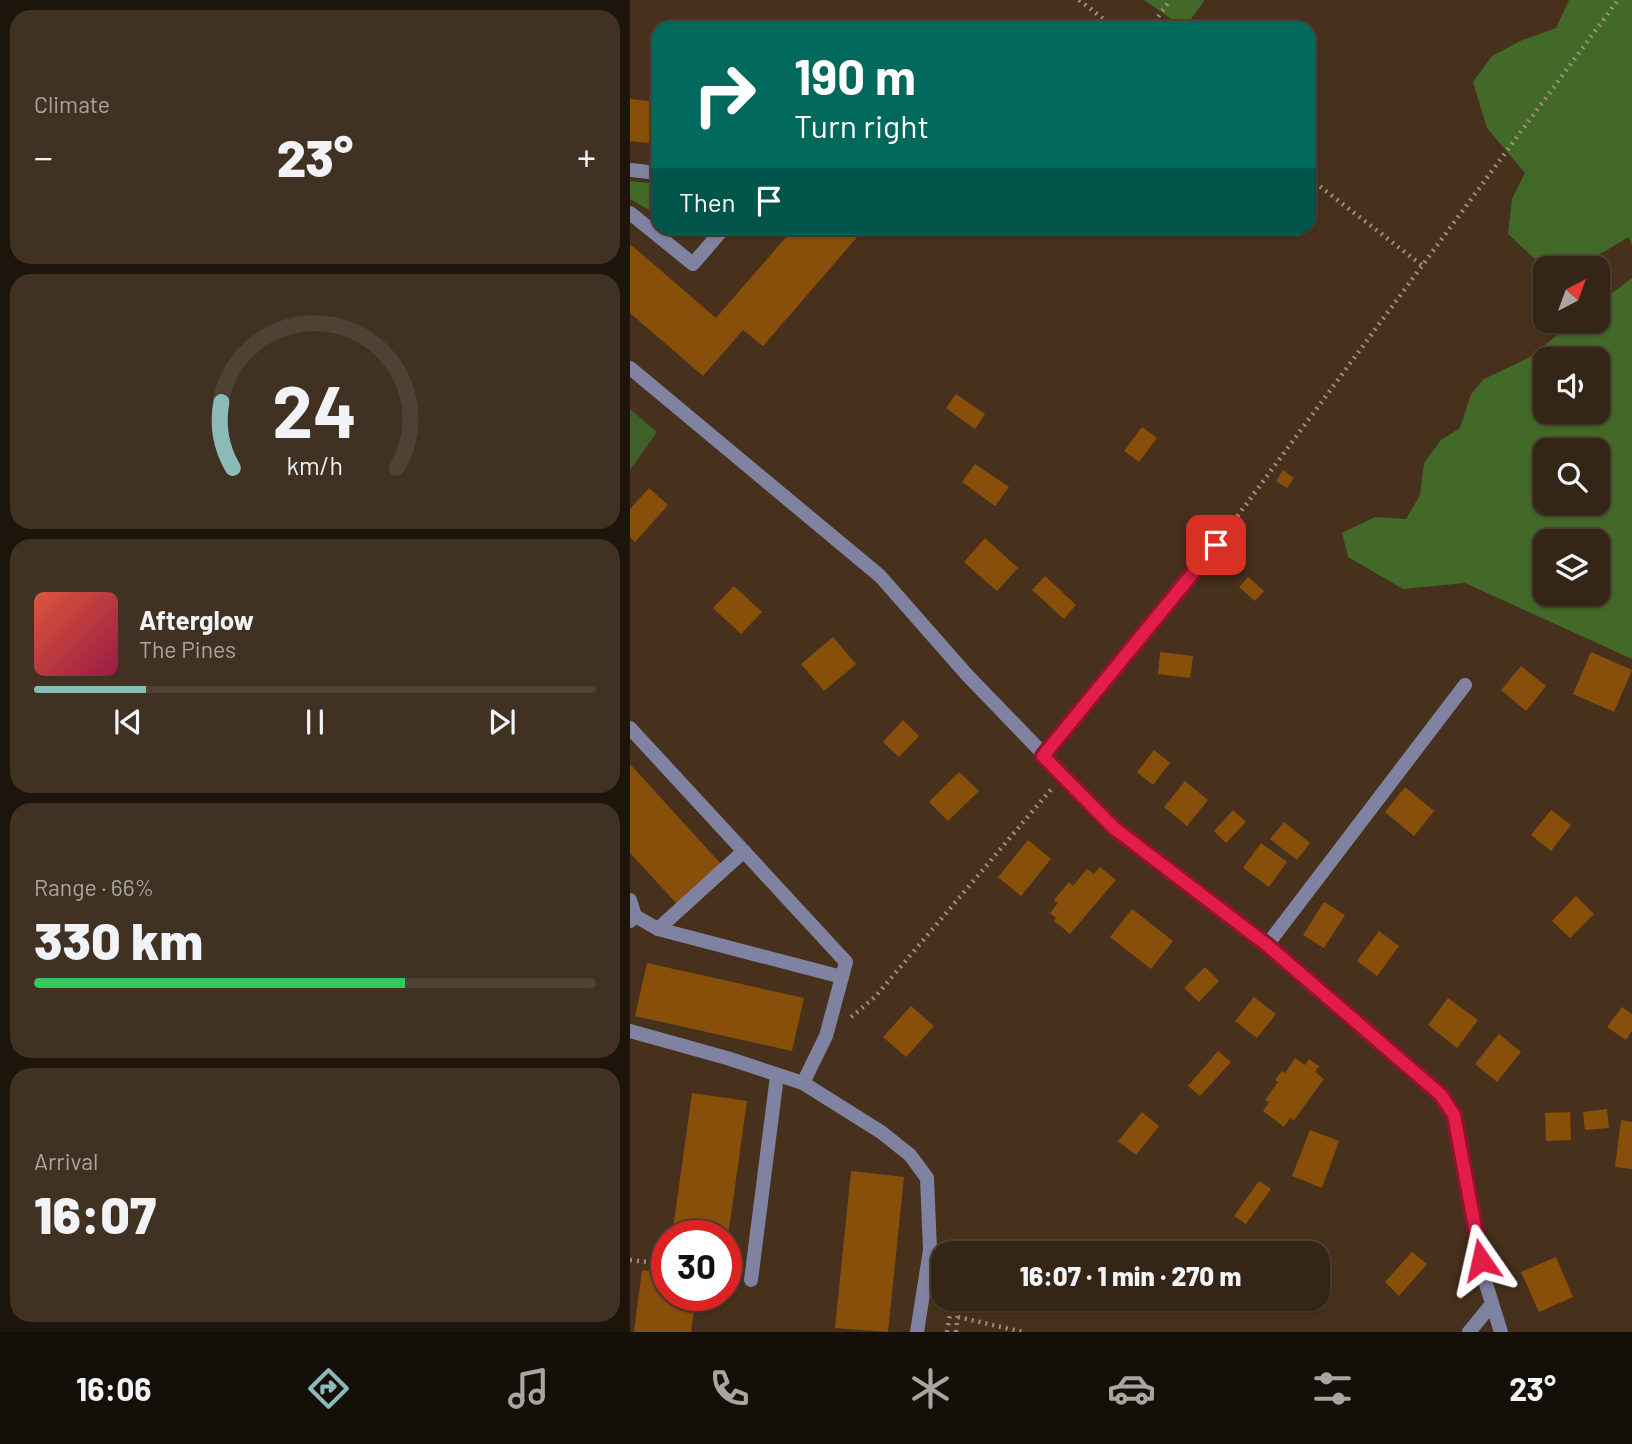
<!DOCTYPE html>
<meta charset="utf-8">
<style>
body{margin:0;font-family:Barlow,sans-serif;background:#403123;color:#f1f3f6;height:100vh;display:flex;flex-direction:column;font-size:26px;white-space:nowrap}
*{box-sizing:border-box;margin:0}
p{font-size:23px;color:#aaa5a1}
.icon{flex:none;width:38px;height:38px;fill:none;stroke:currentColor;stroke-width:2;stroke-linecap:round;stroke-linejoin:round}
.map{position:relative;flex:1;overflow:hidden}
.panel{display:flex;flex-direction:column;gap:10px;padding:10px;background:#1d140c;width:630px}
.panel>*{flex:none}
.banner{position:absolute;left:21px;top:21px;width:665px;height:214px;border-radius:21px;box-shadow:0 2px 5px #0004,0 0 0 2px #4f4235;background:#00695c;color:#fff;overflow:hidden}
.needle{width:46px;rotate:41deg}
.fabs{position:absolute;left:903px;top:256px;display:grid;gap:14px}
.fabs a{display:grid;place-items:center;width:77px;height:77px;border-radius:14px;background:#352516;box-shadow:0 2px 5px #0004,0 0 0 2px #4f4235;font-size:35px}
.speed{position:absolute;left:21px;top:1220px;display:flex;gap:14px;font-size:35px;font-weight:700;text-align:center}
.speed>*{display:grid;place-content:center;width:91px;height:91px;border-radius:50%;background:#352516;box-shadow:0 2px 5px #0004,0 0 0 2px #4f4235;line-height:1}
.speed .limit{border:10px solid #d22;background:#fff;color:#111}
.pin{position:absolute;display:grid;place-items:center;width:60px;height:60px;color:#fff;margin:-30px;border-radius:14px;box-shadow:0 4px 10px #0006}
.me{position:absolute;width:77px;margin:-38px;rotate:349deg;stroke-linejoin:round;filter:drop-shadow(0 0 5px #0008)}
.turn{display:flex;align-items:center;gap:24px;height:147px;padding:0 28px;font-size:32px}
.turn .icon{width:91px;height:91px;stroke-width:2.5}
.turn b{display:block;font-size:49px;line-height:60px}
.then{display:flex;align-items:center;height:66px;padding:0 28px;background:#0003;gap:14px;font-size:26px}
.big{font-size:52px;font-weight:800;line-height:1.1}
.panel .widget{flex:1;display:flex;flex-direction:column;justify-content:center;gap:10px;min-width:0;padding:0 24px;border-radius:21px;background:#403123}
.panel .dial{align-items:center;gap:0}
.dial svg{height:182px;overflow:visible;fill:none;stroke:#4f4235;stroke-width:7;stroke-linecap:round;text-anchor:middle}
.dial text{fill:#f1f3f6;stroke:none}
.song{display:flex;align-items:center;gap:21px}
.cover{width:84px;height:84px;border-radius:10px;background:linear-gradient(135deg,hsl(10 70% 55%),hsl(340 70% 35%))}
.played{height:7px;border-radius:4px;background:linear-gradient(90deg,#8bbbb9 20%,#4f4235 20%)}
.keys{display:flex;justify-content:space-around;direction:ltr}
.heat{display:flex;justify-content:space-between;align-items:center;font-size:38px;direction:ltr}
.charge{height:10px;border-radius:5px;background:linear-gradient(90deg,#34c759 66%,#4f4235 0)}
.trip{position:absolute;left:301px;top:1241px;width:399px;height:70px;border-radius:21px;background:#352516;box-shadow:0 2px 5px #0004,0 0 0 2px #4f4235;font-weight:800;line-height:70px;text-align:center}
.dock{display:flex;height:112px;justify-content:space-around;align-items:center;background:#150f09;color:#aaa5a1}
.dock .icon{width:49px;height:49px}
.dock .selected{color:#8bbbb9}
.dock b{font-size:32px;color:#f1f3f6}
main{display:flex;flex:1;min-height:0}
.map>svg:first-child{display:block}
.green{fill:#3f6029}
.forest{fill:#426927;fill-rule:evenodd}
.building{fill:#884f0b}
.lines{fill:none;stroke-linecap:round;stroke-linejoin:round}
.path{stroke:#9e8c7c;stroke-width:4.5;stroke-dasharray:2 5;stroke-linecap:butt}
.lane{stroke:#8082a1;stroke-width:14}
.street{stroke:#8082a1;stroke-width:14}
.route-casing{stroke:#92132f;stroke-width:18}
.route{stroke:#e11d48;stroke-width:12}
</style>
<main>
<section class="panel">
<div class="widget"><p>Climate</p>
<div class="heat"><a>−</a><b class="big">23°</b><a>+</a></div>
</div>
<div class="widget dial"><svg viewBox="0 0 100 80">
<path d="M14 69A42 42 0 1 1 86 69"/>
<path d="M14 69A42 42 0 0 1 9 40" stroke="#8bbbb9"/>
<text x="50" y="56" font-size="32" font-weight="700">24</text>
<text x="50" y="72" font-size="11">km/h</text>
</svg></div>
<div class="widget">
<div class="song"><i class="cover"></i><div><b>Afterglow</b><p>The Pines</p></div></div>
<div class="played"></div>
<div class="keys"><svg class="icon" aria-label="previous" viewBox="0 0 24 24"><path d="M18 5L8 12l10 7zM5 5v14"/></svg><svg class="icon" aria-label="pause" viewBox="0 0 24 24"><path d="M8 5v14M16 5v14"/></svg><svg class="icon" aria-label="next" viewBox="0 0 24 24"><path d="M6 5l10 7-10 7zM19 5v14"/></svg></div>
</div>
<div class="widget"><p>Range · 66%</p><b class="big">330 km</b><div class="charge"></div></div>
<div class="widget"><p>Arrival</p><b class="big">16:07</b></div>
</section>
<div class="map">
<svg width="1002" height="1332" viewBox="0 0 1002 1332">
<rect width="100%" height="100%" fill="#47311d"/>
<path class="green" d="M0,409l27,23 -27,38z"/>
<g class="forest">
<path d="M514,0h61l-21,28z"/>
<path d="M939,0h63v245l-3,-8c-18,10 -61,40 -82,30 -14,-7 -27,-23 -39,-33l4,-35 13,-26 -38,-45 -14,-46 19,-26 28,-15 36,-13z"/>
<path d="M0,181l28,3v31l-28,-16z"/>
<path d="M1002,278v381l-167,-76 -62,6 -55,-32 -6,-24 33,-16 31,2 14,-24 4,-32 17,-23 19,-12 11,-34 13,-15 44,-21 49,-38h21v-16zM915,359h53v52h-53zM915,450h53v52h-53zM915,541h53v52h-53z"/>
</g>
<g class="building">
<path d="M0,99l28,3v42l-28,-3z"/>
<path d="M164,228h71l-102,118 -20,-16 -40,46 -73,-63v-69l86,74z"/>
<path d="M326,394l29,20 -10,15 -29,-21z"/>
<path d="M512,427l15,11 -18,24 -15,-11z"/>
<path d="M345,464l34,23 -14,19 -33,-24z"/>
<path d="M653,470l11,8 -7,10 -11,-7z"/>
<path d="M19,488l19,17 -33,37 -5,-5v-28z"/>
<path d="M355,538l33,30 -21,23 -33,-29z"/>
<path d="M415,576l31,29 -12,14 -32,-29z"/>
<path d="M618,577l16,14 -9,10 -16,-14z"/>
<path d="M104,586l28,26 -21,22 -28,-26z"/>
<path d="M203,637l23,27 -32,27 -23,-27z"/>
<path d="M530,652l33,4 -3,22 -32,-4z"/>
<path d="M961,652l41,18 -18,42 -41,-18z"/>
<path d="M891,666l25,20 -20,25 -25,-21z"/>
<path d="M273,720l16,16 -20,21 -16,-15z"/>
<path d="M524,750l16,13 -17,22 -16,-13z"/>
<path d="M0,764l91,100 -44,40 -47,-51z"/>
<path d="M329,772l20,19 -31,30 -19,-19z"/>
<path d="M555,781l23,19 -21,26 -23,-19z"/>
<path d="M775,787l29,24 -20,25 -29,-24z"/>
<path d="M603,810l13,12 -20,21 -12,-12z"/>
<path d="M921,810l20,15 -20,26 -20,-16z"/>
<path d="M654,822l26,21 -13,17 -27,-21z"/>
<path d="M398,840l23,19 -30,37 -23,-19z"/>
<path d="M631,843l26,19 -18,25 -26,-19z"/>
<path d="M470,867l16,13 -46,54 -16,-13 2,-3 -6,-5 8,-10 -4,-3 15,-18 4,4 14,-17 7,5z"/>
<path d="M946,896l18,18 -24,24 -18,-17z"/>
<path d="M694,902l21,13 -21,33 -21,-13z"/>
<path d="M502,909l41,32 -22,28 -41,-32z"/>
<path d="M749,931l20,15 -22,30 -20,-15z"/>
<path d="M17,963l157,35 -12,53 -157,-35z"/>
<path d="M575,967l14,14 -20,21 -15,-14z"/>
<path d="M624,997l22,17 -19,24 -22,-17z"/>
<path d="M818,998l30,22 -21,28 -29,-23z"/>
<path d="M281,1006l23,20 -28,31 -23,-20z"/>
<path d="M992,1007l10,7v17l-6,9 -19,-13z"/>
<path d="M869,1034l22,18 -24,30 -22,-18z"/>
<path d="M588,1051l13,11 -31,34 -12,-10z"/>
<path d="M665,1058l10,7 4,-6 10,7 -4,6 9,7 -30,41 -4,-2 -6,9 -21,-16 6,-9 -4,-2 13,-18 -3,-2 7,-9 3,2z"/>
<path d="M62,1093l55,8 -19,135h-56z"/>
<path d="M977,1109l2,19 -24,2 -2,-18z"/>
<path d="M512,1112l17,14 -23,29 -18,-14z"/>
<path d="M940,1112l1,28 -25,1 -1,-28z"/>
<path d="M991,1120l11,2v47l-17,-2z"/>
<path d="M680,1130l29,11 -17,47 -30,-12z"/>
<path d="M221,1171l53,6 -16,155 -53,-4z"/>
<path d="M629,1181l12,8 -25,35 -12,-8z"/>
<path d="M782,1252l15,12 -28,32 -14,-14z"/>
<path d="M926,1257l17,40 -34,15 -18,-40z"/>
<path d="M12,1270l25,4v21h29l-5,37h-57z"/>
</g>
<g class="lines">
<g class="path">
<path d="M449,0l36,28"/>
<path d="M520,28l20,-28"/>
<path d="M679,178l114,88"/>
<path d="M595,533l393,-533"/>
<path d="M221,1017l24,-20 178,-210"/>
<path d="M0,1260l37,4"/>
<path d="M328,1317l65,15"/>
<path d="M317,1332l6,-34"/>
<path d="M326,1332l4,-34"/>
</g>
<g class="lane">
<path d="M0,170l28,3"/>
<path d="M0,213l63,51 31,-36"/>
<path d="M0,728l216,234 -20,74 -23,47"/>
<path d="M413,756l173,-211"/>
<path d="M0,900l5,16 -5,5"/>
<path d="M5,916l23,13 184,48"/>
<path d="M28,929l86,-78"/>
<path d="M637,945l198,-260"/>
<path d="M121,1280l26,-204"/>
</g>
<g class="street">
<path d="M0,368l250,208 88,100 146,151 153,118 174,150 13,20 32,169 15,48"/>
<path d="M0,1031l97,27 76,25 78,49 29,23 17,23 3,72 -13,82"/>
<path d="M839,1332l23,-28"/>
</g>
</g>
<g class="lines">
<defs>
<path id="route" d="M586,545l-173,211 71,72 153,117 174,150 13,20 27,145"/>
</defs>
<use href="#route" class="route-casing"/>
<use href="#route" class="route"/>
</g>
</svg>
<div class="fabs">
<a><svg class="needle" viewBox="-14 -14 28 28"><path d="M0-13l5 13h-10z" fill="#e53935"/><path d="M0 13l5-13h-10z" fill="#aaa5a1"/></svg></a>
<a><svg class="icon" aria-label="sound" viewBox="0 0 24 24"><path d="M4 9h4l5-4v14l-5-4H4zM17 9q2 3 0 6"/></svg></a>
<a><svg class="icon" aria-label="search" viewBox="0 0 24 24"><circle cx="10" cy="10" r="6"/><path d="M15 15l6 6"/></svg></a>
<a><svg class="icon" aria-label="layers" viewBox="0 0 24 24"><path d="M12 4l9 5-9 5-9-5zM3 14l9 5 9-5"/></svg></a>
</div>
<div class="speed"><div class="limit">30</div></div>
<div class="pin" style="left:586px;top:545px;background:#d93025"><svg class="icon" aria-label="arrive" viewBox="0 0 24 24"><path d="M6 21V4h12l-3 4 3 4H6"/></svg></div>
<svg class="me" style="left:851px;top:1260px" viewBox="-20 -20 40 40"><path d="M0-17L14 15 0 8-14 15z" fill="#e11d48" stroke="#fff" stroke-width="4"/></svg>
<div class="trip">16:07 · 1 min · 270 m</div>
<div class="banner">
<div class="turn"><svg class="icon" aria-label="right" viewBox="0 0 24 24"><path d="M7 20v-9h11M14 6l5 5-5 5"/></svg><div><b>190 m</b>Turn right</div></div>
<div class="then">Then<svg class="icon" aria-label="arrive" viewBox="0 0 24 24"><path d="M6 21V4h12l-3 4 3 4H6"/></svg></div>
</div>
</div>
</main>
<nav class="dock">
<b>16:06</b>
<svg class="icon selected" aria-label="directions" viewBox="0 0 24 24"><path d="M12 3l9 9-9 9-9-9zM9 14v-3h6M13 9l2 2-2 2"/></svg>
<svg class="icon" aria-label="music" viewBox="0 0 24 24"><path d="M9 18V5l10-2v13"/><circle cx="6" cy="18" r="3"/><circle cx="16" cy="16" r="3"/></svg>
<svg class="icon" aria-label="phone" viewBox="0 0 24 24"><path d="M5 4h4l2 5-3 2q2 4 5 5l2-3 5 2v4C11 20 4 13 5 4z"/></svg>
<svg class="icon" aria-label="climate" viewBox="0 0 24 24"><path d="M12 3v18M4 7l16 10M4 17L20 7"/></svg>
<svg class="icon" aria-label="car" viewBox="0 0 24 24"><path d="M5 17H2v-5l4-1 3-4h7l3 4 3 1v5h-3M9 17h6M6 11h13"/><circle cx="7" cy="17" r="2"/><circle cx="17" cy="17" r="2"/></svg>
<svg class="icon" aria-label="filters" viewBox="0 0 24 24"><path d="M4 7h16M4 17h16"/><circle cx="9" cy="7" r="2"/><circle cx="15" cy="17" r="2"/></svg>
<b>23°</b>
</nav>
